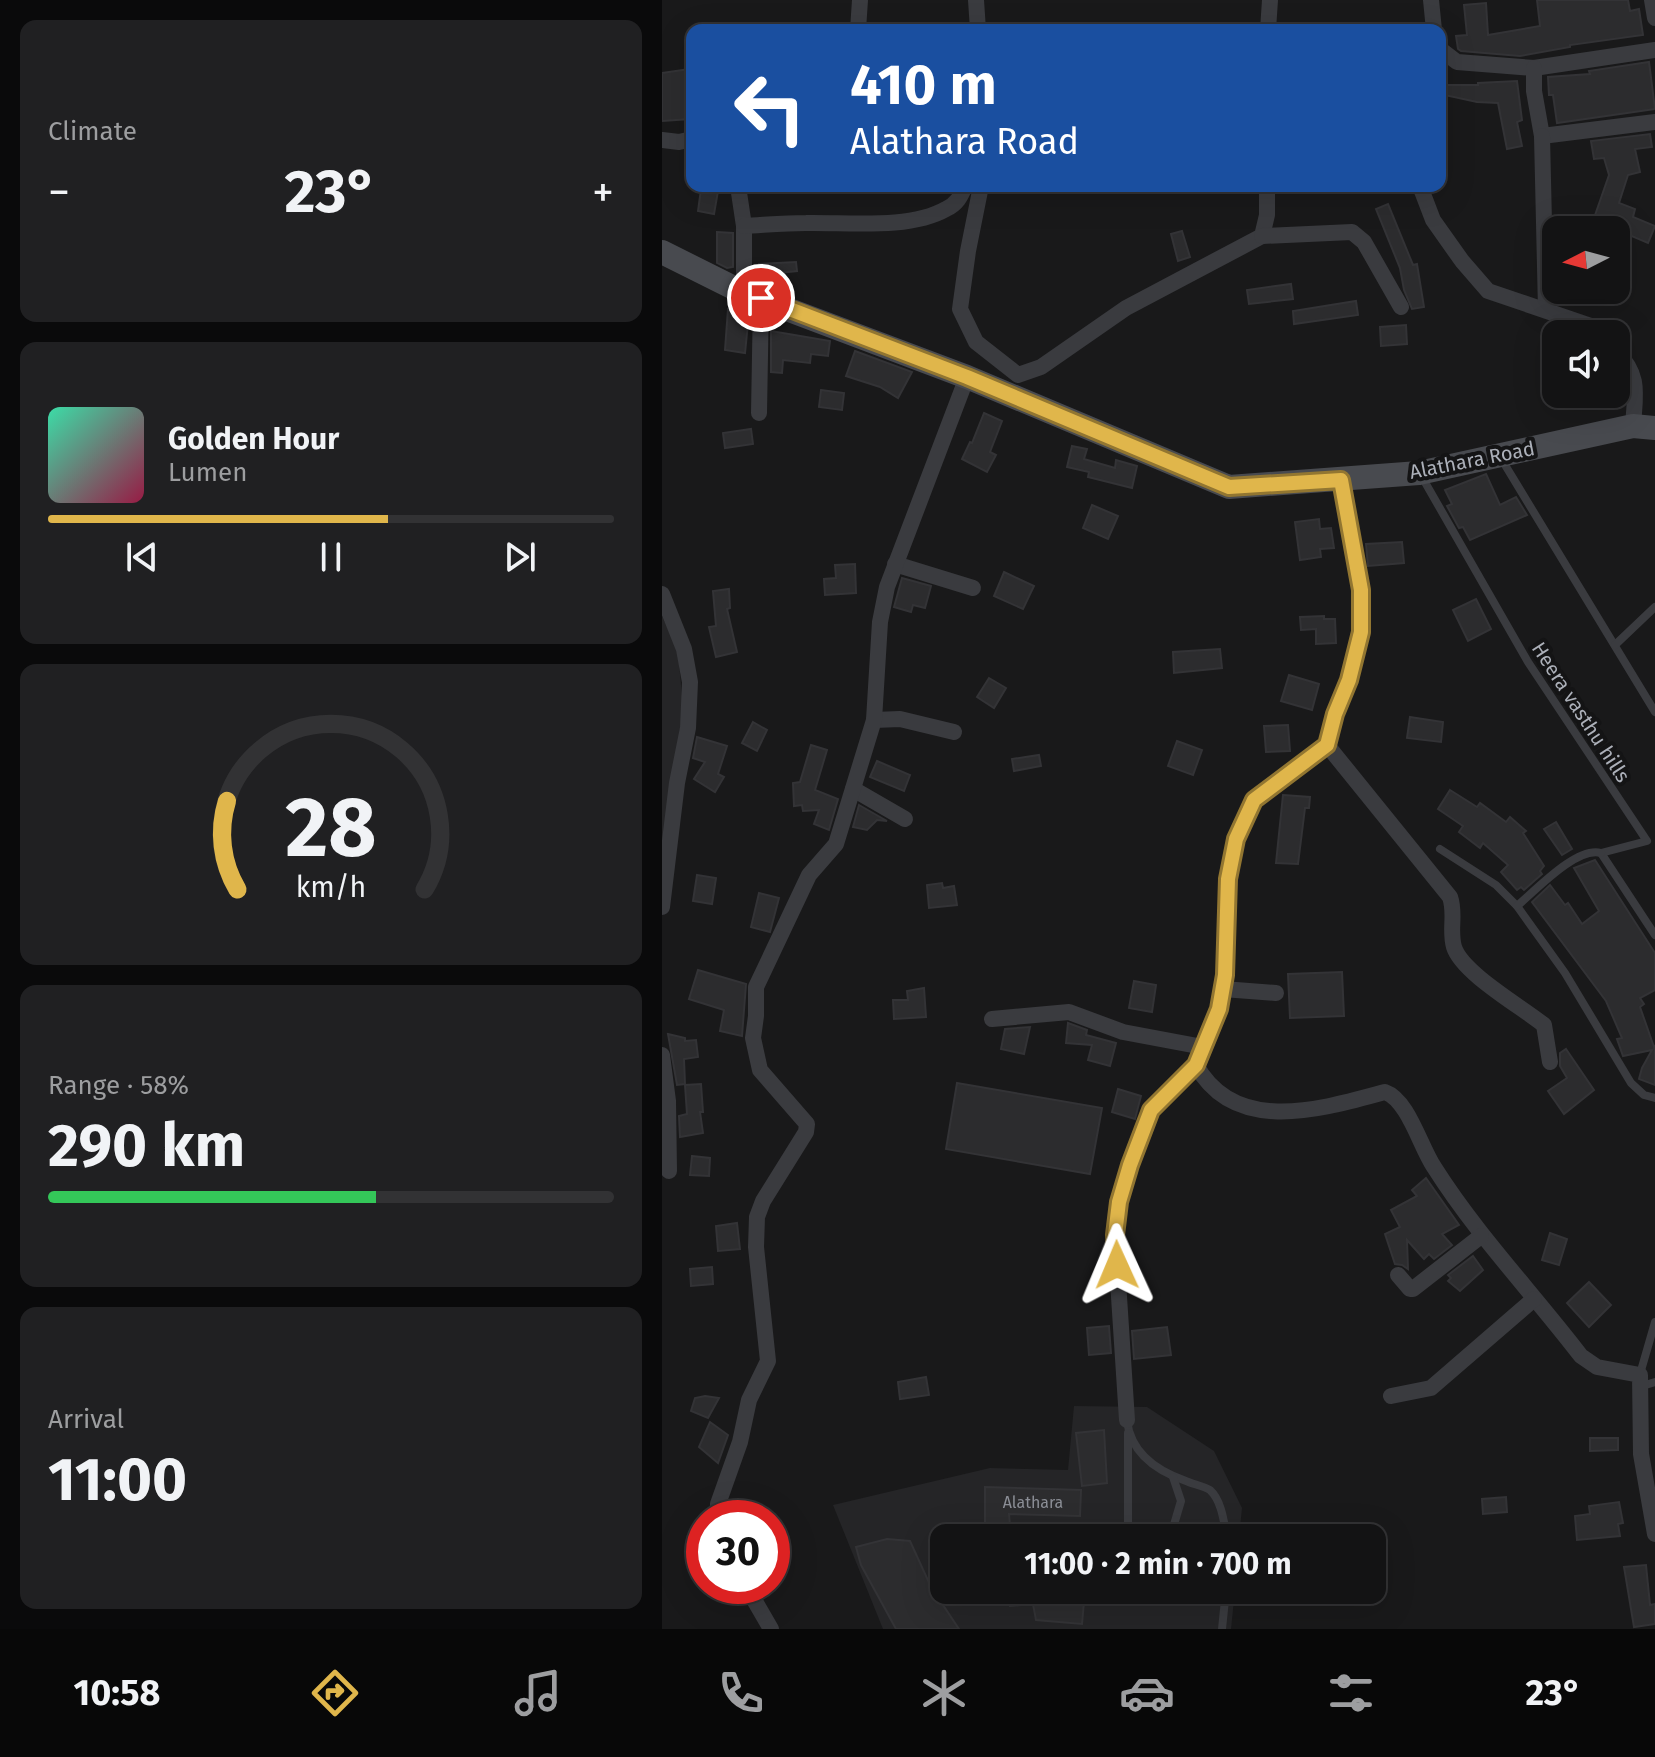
<!DOCTYPE html>
<meta charset="utf-8">
<style>
body{margin:0;font-family:"Fira Sans",sans-serif;background:#202022;color:#f1f3f6;height:100vh;display:flex;flex-direction:column;font-size:30px;white-space:nowrap}
*{box-sizing:border-box;margin:0}
p{font-size:26px;color:#9d9ea0}
.icon{flex:none;width:44px;height:44px;fill:none;stroke:currentColor;stroke-width:2;stroke-linecap:round;stroke-linejoin:round}
.map{position:relative;flex:1;overflow:hidden}
.sheet{display:flex;flex-direction:column;gap:20px;padding:20px;background:#0a0a0b;width:662px}
.sheet>*{flex:none}
.top-card{position:absolute;left:24px;top:24px;width:760px;height:168px;border-radius:16px;box-shadow:0 8px 32px #0002,0 0 0 2px #323234;background:#1a4fa0;color:#fff;overflow:hidden}
.needle{width:52px;rotate:264deg}
.controls{position:absolute;left:880px;top:216px;display:grid;gap:16px}
.controls a{display:grid;place-items:center;width:88px;height:88px;border-radius:16px;background:#131314;box-shadow:0 8px 32px #0002,0 0 0 2px #323234;font-size:40px}
.speed{position:absolute;left:24px;top:1500px;display:flex;gap:16px;font-size:40px;font-weight:700;text-align:center}
.speed>*{display:grid;place-content:center;width:104px;height:104px;border-radius:50%;background:#131314;box-shadow:0 8px 32px #0002,0 0 0 2px #323234;line-height:1}
.speed .limit{border:12px solid #d22;background:#fff;color:#111}
.pin{position:absolute;display:grid;place-items:center;width:68px;height:68px;color:#fff;margin:-34px;border:4px solid #fff;border-radius:50%;box-shadow:0 2px 8px #0007}
.me{position:absolute;width:88px;margin:-44px;rotate:359deg;stroke-linejoin:round;filter:drop-shadow(0 0 6px #0008)}
.turn{display:flex;align-items:center;gap:28px;height:168px;padding:0 32px;font-size:36px}
.turn .icon{width:104px;height:104px;stroke-width:2.5}
.turn b{display:block;font-size:56px;line-height:68px}
.big{font-size:60px;font-weight:700;line-height:1.1}
.sheet .widget{flex:1;display:flex;flex-direction:column;justify-content:center;gap:12px;min-width:0;padding:0 28px;border-radius:16px;background:#202022}
.sheet .dial{align-items:center;gap:0}
.dial svg{height:208px;overflow:visible;fill:none;stroke:#323234;stroke-width:7;stroke-linecap:round;text-anchor:middle}
.dial text{fill:#f1f3f6;stroke:none}
.song{display:flex;align-items:center;gap:24px}
.cover{width:96px;height:96px;border-radius:12px;background:linear-gradient(135deg,hsl(160 70% 55%),hsl(340 70% 35%))}
.played{height:8px;border-radius:4px;background:linear-gradient(90deg,#e0b64b 60%,#323234 60%)}
.keys{display:flex;justify-content:space-around;direction:ltr}
.heat{display:flex;justify-content:space-between;align-items:center;font-size:44px;direction:ltr}
.charge{height:12px;border-radius:6px;background:linear-gradient(90deg,#34c759 58%,#323234 0)}
.trip{position:absolute;left:268px;top:1524px;width:456px;height:80px;border-radius:16px;background:#131314;box-shadow:0 8px 32px #0002,0 0 0 2px #323234;font-weight:700;line-height:80px;text-align:center}
.tab-bar{display:flex;height:128px;justify-content:space-around;align-items:center;background:#080808;color:#9d9ea0}
.tab-bar .icon{width:56px;height:56px}
.tab-bar .on{color:#e0b64b}
.tab-bar b{font-size:36px;color:#f1f3f6}
main{display:flex;flex:1;min-height:0}
.map>svg:first-child{display:block}
.built{fill:#252527}
.building{fill:#2c2c2e;stroke:#333336;stroke-width:2}
.lines{fill:none;stroke-linecap:round;stroke-linejoin:round}
.lane{stroke:#3a3b3f;stroke-width:8}
.street{stroke:#3a3b3f;stroke-width:16}
.secondary{stroke:#484a4f;stroke-width:24}
.route-casing{stroke:#927631;stroke-width:20}
.route{stroke:#e0b64b;stroke-width:14}
.labels{text-anchor:middle;stroke-width:8;stroke-linejoin:round;paint-order:stroke}
.number-label{font-size:16px;fill:#8b8e96}
.street-label{font-size:20px;fill:#acb0b9;stroke:#141415}
</style>
<main>
<section class="sheet">
<div class="widget"><p>Climate</p>
<div class="heat"><a>−</a><b class="big">23°</b><a>+</a></div>
</div>
<div class="widget">
<div class="song"><i class="cover"></i><div><b>Golden Hour</b><p>Lumen</p></div></div>
<div class="played"></div>
<div class="keys"><svg class="icon" aria-label="previous" viewBox="0 0 24 24"><path d="M18 5L8 12l10 7zM5 5v14"/></svg><svg class="icon" aria-label="pause" viewBox="0 0 24 24"><path d="M8 5v14M16 5v14"/></svg><svg class="icon" aria-label="next" viewBox="0 0 24 24"><path d="M6 5l10 7-10 7zM19 5v14"/></svg></div>
</div>
<div class="widget dial"><svg viewBox="0 0 100 80">
<path d="M14 69A42 42 0 1 1 86 69"/>
<path d="M14 69A42 42 0 0 1 10 35" stroke="#e0b64b"/>
<text x="50" y="56" font-size="32" font-weight="700">28</text>
<text x="50" y="72" font-size="11">km/h</text>
</svg></div>
<div class="widget"><p>Range · 58%</p><b class="big">290 km</b><div class="charge"></div></div>
<div class="widget"><p>Arrival</p><b class="big">11:00</b></div>
</section>
<div class="map">
<svg width="993" height="1629" viewBox="0 0 993 1629">
<rect width="100%" height="100%" fill="#19191a"/>
<g class="built">
<path d="M0,616l16,35 5,57 -21,146z"/>
<path d="M412,1406l73,1 67,44 28,57 -3,30h-295v52h291l-4,39h-348l-50,-124 157,-37 78,2z"/>
</g>
<g class="building">
<path d="M875,0h91l2,11 9,-2 4,26 -73,10v2l-50,9 -59,-5 -3,-2 -2,-13 11,-1 -3,-30 22,-2 2,32 52,-9z"/>
<path d="M987,62l6,47 -98,14 -4,-28h-4l-1,-18 42,-3 -1,-3z"/>
<path d="M28,69v50l-28,2v-48z"/>
<path d="M855,81l5,39 -5,2 5,24 -15,3 -9,-46 -21,-1 -37,-8v-9h38v-2z"/>
<path d="M988,134l2,13 -17,2 5,23 -12,3 -9,28 16,6 -2,8 22,9 -7,17 -28,-12 -1,3 -3,-4h-9l2,-7 -15,-5 15,-43 -5,-17 -10,1 -3,-18z"/>
<path d="M39,189l17,2 -4,23 -16,-3z"/>
<path d="M726,204l25,61 4,-1 7,43 -12,2 -8,-19 -4,-22 -24,-59z"/>
<path d="M520,231l8,26 -12,4 -7,-27z"/>
<path d="M55,232l16,1v34l-6,1 -10,-5z"/>
<path d="M134,262l1,9 -37,4 -1,-11z"/>
<path d="M629,284l2,15 -44,5 -2,-14z"/>
<path d="M694,301l2,14 -64,9 -1,-13z"/>
<path d="M66,309l21,4 -4,40 -20,-3z"/>
<path d="M744,325l1,19 -26,2 -1,-19z"/>
<path d="M109,331l59,10 -2,15 -17,-2 -1,9 -27,-3 -1,13 -11,-1z"/>
<path d="M193,351l57,21 -14,26 -18,-11 -34,-11z"/>
<path d="M159,390l23,3 -2,17 -23,-3z"/>
<path d="M322,413l18,8 -12,31 6,3 -9,17 -25,-13 8,-17 2,1z"/>
<path d="M89,429l2,15 -28,4 -2,-15z"/>
<path d="M410,446l15,3 -3,10 31,9 1,-8 21,6 -5,22 -44,-11 1,-5 -22,-5z"/>
<path d="M824,474l14,31 16,-8 11,18 -57,25 -7,-13 -4,1 -12,-22 5,-2 -7,-14z"/>
<path d="M430,505l26,11 -10,23 -25,-11z"/>
<path d="M657,519l1,10 11,-1 3,20 -14,1 1,8 -21,3 -5,-38z"/>
<path d="M740,542l2,21 -36,3 -2,-22z"/>
<path d="M193,564l1,29 -31,2 -1,-16 12,-1 -1,-13z"/>
<path d="M342,572l30,14 -11,23 -29,-13z"/>
<path d="M240,578l29,8 -6,22 -12,-3 -2,7 -17,-5z"/>
<path d="M67,589l1,19 -3,1 10,43 -21,5 -7,-30 7,-1 -3,-35z"/>
<path d="M814,599l15,30 -23,12 -15,-31z"/>
<path d="M662,616v3h11l1,24 -20,1v-15l-15,1 -1,-13z"/>
<path d="M558,649l2,19 -48,5 -1,-21z"/>
<path d="M627,675l30,9 -7,26 -31,-9z"/>
<path d="M327,678l17,10 -12,20 -17,-11z"/>
<path d="M748,717l33,5 -2,20 -34,-4z"/>
<path d="M91,722l14,8 -10,21 -15,-8z"/>
<path d="M626,725l2,26 -24,1 -2,-26z"/>
<path d="M35,737l30,9 -9,28 6,3 -9,15 -21,-13 11,-17 -12,-4z"/>
<path d="M515,741l25,9 -9,25 -25,-9z"/>
<path d="M149,745l16,5 -12,40 23,9 -9,31 -15,-6 5,-14 -16,1 -1,-6 -8,1 -1,-23 7,-1z"/>
<path d="M377,755l2,11 -27,5 -2,-12z"/>
<path d="M215,761l33,14 -6,16 -34,-14z"/>
<path d="M788,790l27,17 3,-4 26,19 4,-5 16,14 -3,2 21,33 -4,5 2,3 -18,16 -3,-3 -4,3 -16,-18 7,-7 -25,-22 -3,5 -21,-16 4,-6 -25,-17z"/>
<path d="M621,795l27,2 -1,11h-4l-7,56 -22,-1z"/>
<path d="M197,805l28,16 -10,-1 -10,10 -14,-3z"/>
<path d="M894,822l16,27 -10,6 -18,-26z"/>
<path d="M933,860l60,93v37l-15,8 4,6 -4,3 14,40 1,-2v40l-16,-6 3,-11 10,-18 -29,6 -6,-17 5,-1 -16,-37 -74,-99 18,-17 15,20 3,-2 14,21 17,-13 -25,-43z"/>
<path d="M35,875l19,3 -4,26 -19,-3z"/>
<path d="M280,883l1,5 11,-2 3,19 -28,3 -2,-23z"/>
<path d="M97,893l20,5 -9,34 -19,-5z"/>
<path d="M36,970l48,14 -4,52 -22,-5 4,-21 -35,-11z"/>
<path d="M680,972l2,44 -54,2 -2,-44z"/>
<path d="M472,981l22,4 -4,27 -23,-4z"/>
<path d="M262,988l2,29 -32,2 -1,-19h15l-1,-9z"/>
<path d="M406,1023l19,7 -1,5 30,8 -6,23 -22,-6 4,-15 -26,-2z"/>
<path d="M368,1027l-6,27 -23,-5 4,-20z"/>
<path d="M6,1034l17,4v3l11,-1 2,17 -14,2 1,25 -8,1z"/>
<path d="M904,1049l28,41 -30,24 -16,-23 19,-13 -7,-12v-13z"/>
<path d="M295,1083l145,25 -12,66 -144,-25z"/>
<path d="M39,1084l2,28h-3l3,21 -23,4 -1,-21 8,-2 -2,-29z"/>
<path d="M456,1089l23,7 -6,23 -23,-7z"/>
<path d="M30,1156l18,2 -1,18 -19,-1z"/>
<path d="M764,1178l33,47 -17,9 10,11 -18,14 -5,-5 -5,5 -17,-19 1,29 -6,-4 -7,-1 -10,-30 15,-7 -9,-17 26,-14 -5,-6z"/>
<path d="M75,1223l3,26 -22,2 -2,-25z"/>
<path d="M888,1233l17,6 -8,26 -17,-5z"/>
<path d="M811,1256l10,14 -23,21 -12,-10 3,-3 -3,-3z"/>
<path d="M50,1267l1,17 -22,2 -1,-17z"/>
<path d="M927,1282l22,23 -22,22 -22,-24z"/>
<path d="M447,1326l2,27 -22,2 -2,-27z"/>
<path d="M505,1327l4,28 -37,4 -2,-28z"/>
<path d="M264,1377l3,18 -29,4 -2,-17z"/>
<path d="M43,1396l14,2 -11,20 -17,-7 4,-13z"/>
<path d="M48,1422l18,13 -10,28 -19,-16z"/>
<path d="M442,1430l3,53 -25,3 -6,-53z"/>
<path d="M928,1438h28v12l-28,1z"/>
<path d="M323,1487l96,3 -1,26 -71,-2 2,24h-26z"/>
<path d="M844,1497l1,15 -24,2 -1,-15z"/>
<path d="M957,1502l4,21 -5,1 2,12 -43,4 -2,-24 15,-2 -1,-8z"/>
<path d="M225,1539l23,2 21,46 28,42h-63l-35,-64 -5,-18z"/>
<path d="M984,1565l4,40 5,-1v20l-21,3 -10,-60z"/>
<path d="M347,1590h53l1,13 21,-1 -2,22 -46,-4 -3,-16 -23,2z"/>
</g>
<g class="lines">
<g class="lane">
<path d="M840,460l153,252"/>
<path d="M760,477l106,185 119,179 -46,12 54,82"/>
<path d="M953,645l40,-38"/>
<path d="M778,849l56,36 21,21 48,67 66,110 13,12 11,3"/>
<path d="M855,906c19,-16 60,-60 84,-53"/>
<path d="M978,1374l15,-52"/>
<path d="M980,1386l13,-4"/>
<path d="M465,1421c4,32 30,50 59,60 6,3 18,5 24,9 12,11 14,33 17,48"/>
<path d="M466,1538v-105"/>
<path d="M508,1538l11,-37 -8,-24"/>
<path d="M429,1598l45,-2 4,-6"/>
<path d="M560,1629l4,-39"/>
</g>
<g class="street">
<path d="M314,0l2,30"/>
<path d="M769,0l3,30"/>
<path d="M990,0l3,18"/>
<path d="M196,30l2,-30"/>
<path d="M606,30l2,-30"/>
<path d="M778,49l17,13 77,6 121,-18"/>
<path d="M872,68v23l8,45 113,-14"/>
<path d="M880,136l4,174"/>
<path d="M0,140l17,2 13,-3"/>
<path d="M76,186l6,40v67"/>
<path d="M319,186l-13,65 -8,58 16,33 42,33 23,-8 85,-59 136,-72 5,-21v-29"/>
<path d="M758,186l13,34 29,41 26,30 103,35 8,8"/>
<path d="M82,226c20,-1 41,-3 62,-3 41,-1 103,7 140,-14 11,-5 15,-13 19,-23"/>
<path d="M600,236l90,-4 12,10 37,65"/>
<path d="M954,351c25,25 19,43 17,75"/>
<path d="M97,413l2,-115"/>
<path d="M679,480l20,110v42l-12,48 -14,34 -8,31 -73,55c-25,44 -29,95 -29,145 -1,10 1,21 0,31 -3,32 -17,60 -29,89 39,71 126,44 189,27 23,8 35,54 49,75 43,68 98,125 147,189l16,11 43,8 1,79 14,80"/>
<path d="M233,564l78,24"/>
<path d="M0,594l22,55 6,33 -2,46 -11,55 -15,124"/>
<path d="M212,720l26,-1 54,13"/>
<path d="M665,745l123,152c6,17 -1,33 4,50 8,26 68,60 90,78l6,37"/>
<path d="M191,789l52,30"/>
<path d="M561,989l53,4"/>
<path d="M330,1019l77,-7 54,20 80,15"/>
<path d="M0,1055l6,46 1,70"/>
<path d="M736,1275l12,14h3l68,-53"/>
<path d="M729,1396l40,-8 103,-89"/>
<path d="M465,1420l-12,-185 4,-33 11,-37 21,-55 45,-45"/>
<path d="M55,1518l1,-14 22,-62 9,-42 19,-39 -12,-114 1,-30 6,-16 43,-69 1,-8 -47,-54 -7,-32 3,-22v-29l53,-112 27,-31 38,-124 6,-98 7,-35 80,-210"/>
<path d="M84,1586l25,43"/>
</g>
<path class="secondary" d="M0,252l82,41 223,84 262,110 190,-14 214,-47 22,2"/>
</g>
<g class="lines">
<defs>
<path id="route" d="M99,298l206,79 262,110 112,-7 20,110v42l-12,48 -14,34 -8,31 -73,55 -18,39 -8,40 -3,96 -6,34 -23,56 -45,45 -21,55 -11,37 -4,33 2,30"/>
</defs>
<use href="#route" class="route-casing"/>
<use href="#route" class="route"/>
</g>
<g class="labels">
<g class="number-label">
<text x="371" y="1508">Alathara</text>
</g>
<g class="street-label">
<text transform="translate(810 460) rotate(-11)" y="7">Alathara Road</text>
<text transform="translate(919 712) rotate(57)" y="7">Heera vasthu hills</text>
</g>
</g>
</svg>
<div class="controls">
<a><svg class="needle" viewBox="-14 -14 28 28"><path d="M0-13l5 13h-10z" fill="#e53935"/><path d="M0 13l5-13h-10z" fill="#9d9ea0"/></svg></a>
<a><svg class="icon" aria-label="sound" viewBox="0 0 24 24"><path d="M4 9h4l5-4v14l-5-4H4zM17 9q2 3 0 6"/></svg></a>
</div>
<div class="speed"><div class="limit">30</div></div>
<div class="pin" style="left:99px;top:298px;background:#d93025"><svg class="icon" aria-label="arrive" viewBox="0 0 24 24"><path d="M6 21V4h12l-3 4 3 4H6"/></svg></div>
<svg class="me" style="left:455px;top:1265px" viewBox="-20 -20 40 40"><path d="M0-17L14 15 0 8-14 15z" fill="#e0b64b" stroke="#fff" stroke-width="4"/></svg>
<div class="trip">11:00 · 2 min · 700 m</div>
<div class="top-card">
<div class="turn"><svg class="icon" aria-label="left" viewBox="0 0 24 24"><path d="M17 20v-9H6M10 6l-5 5 5 5"/></svg><div><b>410 m</b>Alathara Road</div></div>
</div>
</div>
</main>
<nav class="tab-bar">
<b>10:58</b>
<svg class="icon on" aria-label="directions" viewBox="0 0 24 24"><path d="M12 3l9 9-9 9-9-9zM9 14v-3h6M13 9l2 2-2 2"/></svg>
<svg class="icon" aria-label="music" viewBox="0 0 24 24"><path d="M9 18V5l10-2v13"/><circle cx="6" cy="18" r="3"/><circle cx="16" cy="16" r="3"/></svg>
<svg class="icon" aria-label="phone" viewBox="0 0 24 24"><path d="M5 4h4l2 5-3 2q2 4 5 5l2-3 5 2v4C11 20 4 13 5 4z"/></svg>
<svg class="icon" aria-label="climate" viewBox="0 0 24 24"><path d="M12 3v18M4 7l16 10M4 17L20 7"/></svg>
<svg class="icon" aria-label="car" viewBox="0 0 24 24"><path d="M5 17H2v-5l4-1 3-4h7l3 4 3 1v5h-3M9 17h6M6 11h13"/><circle cx="7" cy="17" r="2"/><circle cx="17" cy="17" r="2"/></svg>
<svg class="icon" aria-label="filters" viewBox="0 0 24 24"><path d="M4 7h16M4 17h16"/><circle cx="9" cy="7" r="2"/><circle cx="15" cy="17" r="2"/></svg>
<b>23°</b>
</nav>
